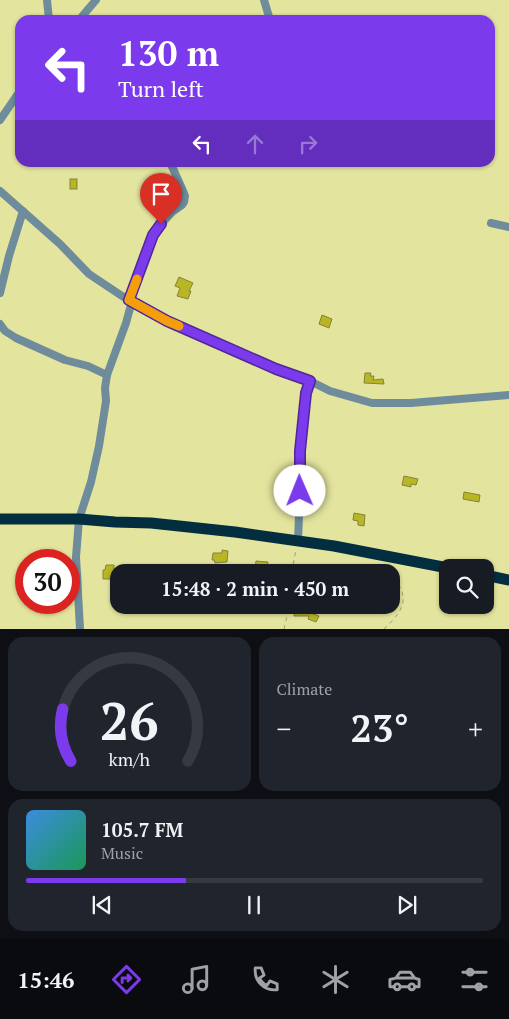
<!DOCTYPE html>
<meta charset="utf-8">
<style>
body{margin:0;font-family:"PT Serif",serif;background:#20242c;color:#f1f3f6;height:100vh;display:flex;flex-direction:column;font-size:19px;white-space:nowrap}
*{box-sizing:border-box;margin:0}
p{font-size:16px;color:#9ea1a6}
.icon{flex:none;width:28px;height:28px;fill:none;stroke:currentColor;stroke-width:2;stroke-linecap:round;stroke-linejoin:round}
.map{position:relative;height:629px;overflow:hidden}
.side{display:flex;flex-direction:column;gap:8px;padding:8px;background:#0d0f14;flex:1}
.side>*{flex:none}
.guide{position:absolute;left:15px;top:15px;width:480px;height:152px;border-radius:15px;box-shadow:0 1px 4px #0004;background:#7c3aed;color:#fff;overflow:hidden}
.tools{position:absolute;left:439px;top:559px;display:grid;gap:10px}
.tools a{display:grid;place-items:center;width:55px;height:55px;border-radius:10px;background:#171b24;box-shadow:0 1px 4px #0004;font-size:25px}
.speed{position:absolute;left:15px;top:549px;display:flex;gap:10px;font-size:25px;font-weight:700;text-align:center}
.speed>*{display:grid;place-content:center;width:65px;height:65px;border-radius:50%;background:#171b24;box-shadow:0 1px 4px #0004;line-height:1}
.speed .limit{border:8px solid #d22;background:#fff;color:#111}
.pin{position:absolute;display:grid;place-items:center;width:42px;height:42px;color:#fff;margin:-51px -21px;border-radius:50% 50% 50% 0;rotate:-45deg;box-shadow:0 0 5px #0007}
.pin .icon{rotate:45deg}
.me{position:absolute;width:55px;margin:-28px;rotate:359deg;stroke-linejoin:round;filter:drop-shadow(0 0 4px #0008)}
.turn{display:flex;align-items:center;gap:18px;height:105px;padding:0 20px;font-size:22px}
.turn .icon{width:65px;height:65px;stroke-width:2.5}
.turn b{display:block;font-size:35px;line-height:42px}
.lanes{display:flex;align-items:center;height:48px;padding:0 20px;background:#0003;justify-content:center;gap:25px;direction:ltr}
.lanes .off{opacity:.35}
.big{font-size:38px;font-weight:700;line-height:1.1}
.side .card{flex:1;display:flex;flex-direction:column;justify-content:center;gap:8px;min-width:0;padding:0 18px;border-radius:15px;background:#20242c}
.side .dial{align-items:center;gap:0}
.dial svg{height:130px;overflow:visible;fill:none;stroke:#363941;stroke-width:7;stroke-linecap:round;text-anchor:middle}
.dial text{fill:#f1f3f6;stroke:none}
.song{display:flex;align-items:center;gap:15px}
.cover{width:60px;height:60px;border-radius:8px;background:linear-gradient(135deg,hsl(210 70% 55%),hsl(150 70% 35%))}
.played{height:5px;border-radius:2px;background:linear-gradient(90deg,#7c3aed 35%,#363941 35%)}
.keys{display:flex;justify-content:space-around;direction:ltr}
.heat{display:flex;justify-content:space-between;align-items:center;font-size:28px;direction:ltr}
.side .tiles{flex:1;display:grid;gap:8px;grid-template-columns:1fr 1fr}
.card:last-child{grid-column:span 2}
.trip{position:absolute;left:110px;top:564px;width:290px;height:50px;border-radius:15px;background:#171b24;box-shadow:0 1px 4px #0004;font-weight:700;line-height:50px;text-align:center}
.tabs{display:flex;height:80px;justify-content:space-around;align-items:center;background:#090b0e;color:#9ea1a6}
.tabs .icon{width:35px;height:35px}
.tabs .current{color:#7c3aed}
.tabs b{font-size:22px;color:#f1f3f6}
.map>svg:first-child{display:block}
.building{fill:#b8b622;stroke:#848440}
.lines{fill:none;stroke-linecap:round;stroke-linejoin:round}
.path{stroke:#a0a16b;stroke-width:1;stroke-dasharray:4 4;stroke-linecap:butt}
.minor{stroke:#6e8c9b;stroke-width:8}
.highway{stroke:#022e3f;stroke-width:11}
.route-casing{stroke:#51269a;stroke-width:12}
.route{stroke:#7c3aed;stroke-width:9}
.slow{stroke:#f59e0b;stroke-width:9}
</style>
<div class="map">
<svg width="509" height="629" viewBox="0 0 509 629">
<rect width="100%" height="100%" fill="#e3e49d"/>
<g class="building">
<rect x="70" y="179" width="7" height="10"/>
<path d="M179,277l14,6 -4,8h2l-3,8 -11,-3 3,-8 -5,-2z"/>
<path d="M322,315l10,4 -3,9 -10,-4z"/>
<path d="M365,373h6l-1,3h4l-1,4 10,-1 1,5 -20,-1z"/>
<path d="M404,476l14,3 -2,6 -5,-1v3l-9,-2z"/>
<path d="M464,492l16,3 -1,7 -16,-3z"/>
<path d="M354,513l11,2 -1,11 -6,-1v-4l-5,-1z"/>
<path d="M222,550l6,1 -1,11 -12,1 -1,-3h-2l1,-7h9z"/>
<path d="M256,561l12,1 -1,10 -12,-2z"/>
<path d="M106,565h8v14h-11v-9h2z"/>
<path d="M296,605h5l3,2 -1,3 16,6 -3,6 -8,-3 1,-3h-15z"/>
</g>
<g class="lines">
<g class="path">
<path d="M292,572l4,-23"/>
<path d="M284,629l3,-13 1,-11"/>
<path d="M384,629c28,-26 22,-35 3,-63"/>
</g>
<g class="minor">
<path d="M47,0l2,20"/>
<path d="M264,0l6,20"/>
<path d="M79,20l17,-20"/>
<path d="M0,120l20,-29"/>
<path d="M0,191l60,53 29,30 33,22 45,25 109,48 34,12 20,10 42,12h39l98,-8"/>
<path d="M491,223l18,4"/>
<path d="M0,293l9,-37 14,-45"/>
<path d="M129,300l24,-65 8,-11 11,-12 10,-7 2,-3 1,-6 -2,-5 -13,-29"/>
<path d="M0,324l5,7 11,7 49,22 23,6 19,9"/>
<path d="M298,541l2,-50v-40l6,-58 4,-12"/>
<path d="M80,629l-4,-72 3,-38 12,-37 8,-36 7,-45 -1,-13 2,-13 19,-52 6,-22"/>
</g>
<g class="highway">
<path d="M0,519h79l36,3 36,1 84,9 99,14 114,22"/>
<path d="M485,575l24,5"/>
</g>
</g>
<g class="lines">
<defs>
<path id="route" d="M161,224l-8,11 -24,65 38,21 109,48 34,12 -4,12 -6,58v40"/>
</defs>
<use href="#route" class="route-casing"/>
<use href="#route" class="route"/>
<path class="slow" d="M137,279l-8,21 38,21 12,5"/>
</g>
</svg>
<div class="tools">
<a><svg class="icon" aria-label="search" viewBox="0 0 24 24"><circle cx="10" cy="10" r="6"/><path d="M15 15l6 6"/></svg></a>
</div>
<div class="speed"><div class="limit">30</div></div>
<div class="pin" style="left:161px;top:224px;background:#d93025"><svg class="icon" aria-label="arrive" viewBox="0 0 24 24"><path d="M6 21V4h12l-3 4 3 4H6"/></svg></div>
<svg class="me" style="left:300px;top:491px" viewBox="-20 -20 40 40"><circle r="19" fill="#fff"/><path d="M0-13L10 11 0 6-10 11z" fill="#7c3aed"/></svg>
<div class="trip">15:48 · 2 min · 450 m</div>
<div class="guide">
<div class="turn"><svg class="icon" aria-label="left" viewBox="0 0 24 24"><path d="M17 20v-9H6M10 6l-5 5 5 5"/></svg><div><b>130 m</b>Turn left</div></div>
<div class="lanes"><svg class="icon" aria-label="left" viewBox="0 0 24 24"><path d="M17 20v-9H6M10 6l-5 5 5 5"/></svg><svg class="icon off" aria-label="ahead" viewBox="0 0 24 24"><path d="M12 20V5M6 11l6-6 6 6"/></svg><svg class="icon off" aria-label="right" viewBox="0 0 24 24"><path d="M7 20v-9h11M14 6l5 5-5 5"/></svg></div>
</div>
</div>
<section class="side">
<div class="tiles">
<div class="card dial"><svg viewBox="0 0 100 80">
<path d="M14 69A42 42 0 1 1 86 69"/>
<path d="M14 69A42 42 0 0 1 9 37" stroke="#7c3aed"/>
<text x="50" y="56" font-size="32" font-weight="700">26</text>
<text x="50" y="72" font-size="11">km/h</text>
</svg></div>
<div class="card"><p>Climate</p>
<div class="heat"><a>−</a><b class="big">23°</b><a>+</a></div>
</div>
<div class="card">
<div class="song"><i class="cover"></i><div><b>105.7 FM</b><p>Music</p></div></div>
<div class="played"></div>
<div class="keys"><svg class="icon" aria-label="previous" viewBox="0 0 24 24"><path d="M18 5L8 12l10 7zM5 5v14"/></svg><svg class="icon" aria-label="pause" viewBox="0 0 24 24"><path d="M8 5v14M16 5v14"/></svg><svg class="icon" aria-label="next" viewBox="0 0 24 24"><path d="M6 5l10 7-10 7zM19 5v14"/></svg></div>
</div>
</div>
</section>
<nav class="tabs">
<b>15:46</b>
<svg class="icon current" aria-label="directions" viewBox="0 0 24 24"><path d="M12 3l9 9-9 9-9-9zM9 14v-3h6M13 9l2 2-2 2"/></svg>
<svg class="icon" aria-label="music" viewBox="0 0 24 24"><path d="M9 18V5l10-2v13"/><circle cx="6" cy="18" r="3"/><circle cx="16" cy="16" r="3"/></svg>
<svg class="icon" aria-label="phone" viewBox="0 0 24 24"><path d="M5 4h4l2 5-3 2q2 4 5 5l2-3 5 2v4C11 20 4 13 5 4z"/></svg>
<svg class="icon" aria-label="climate" viewBox="0 0 24 24"><path d="M12 3v18M4 7l16 10M4 17L20 7"/></svg>
<svg class="icon" aria-label="car" viewBox="0 0 24 24"><path d="M5 17H2v-5l4-1 3-4h7l3 4 3 1v5h-3M9 17h6M6 11h13"/><circle cx="7" cy="17" r="2"/><circle cx="17" cy="17" r="2"/></svg>
<svg class="icon" aria-label="filters" viewBox="0 0 24 24"><path d="M4 7h16M4 17h16"/><circle cx="9" cy="7" r="2"/><circle cx="15" cy="17" r="2"/></svg>
</nav>
